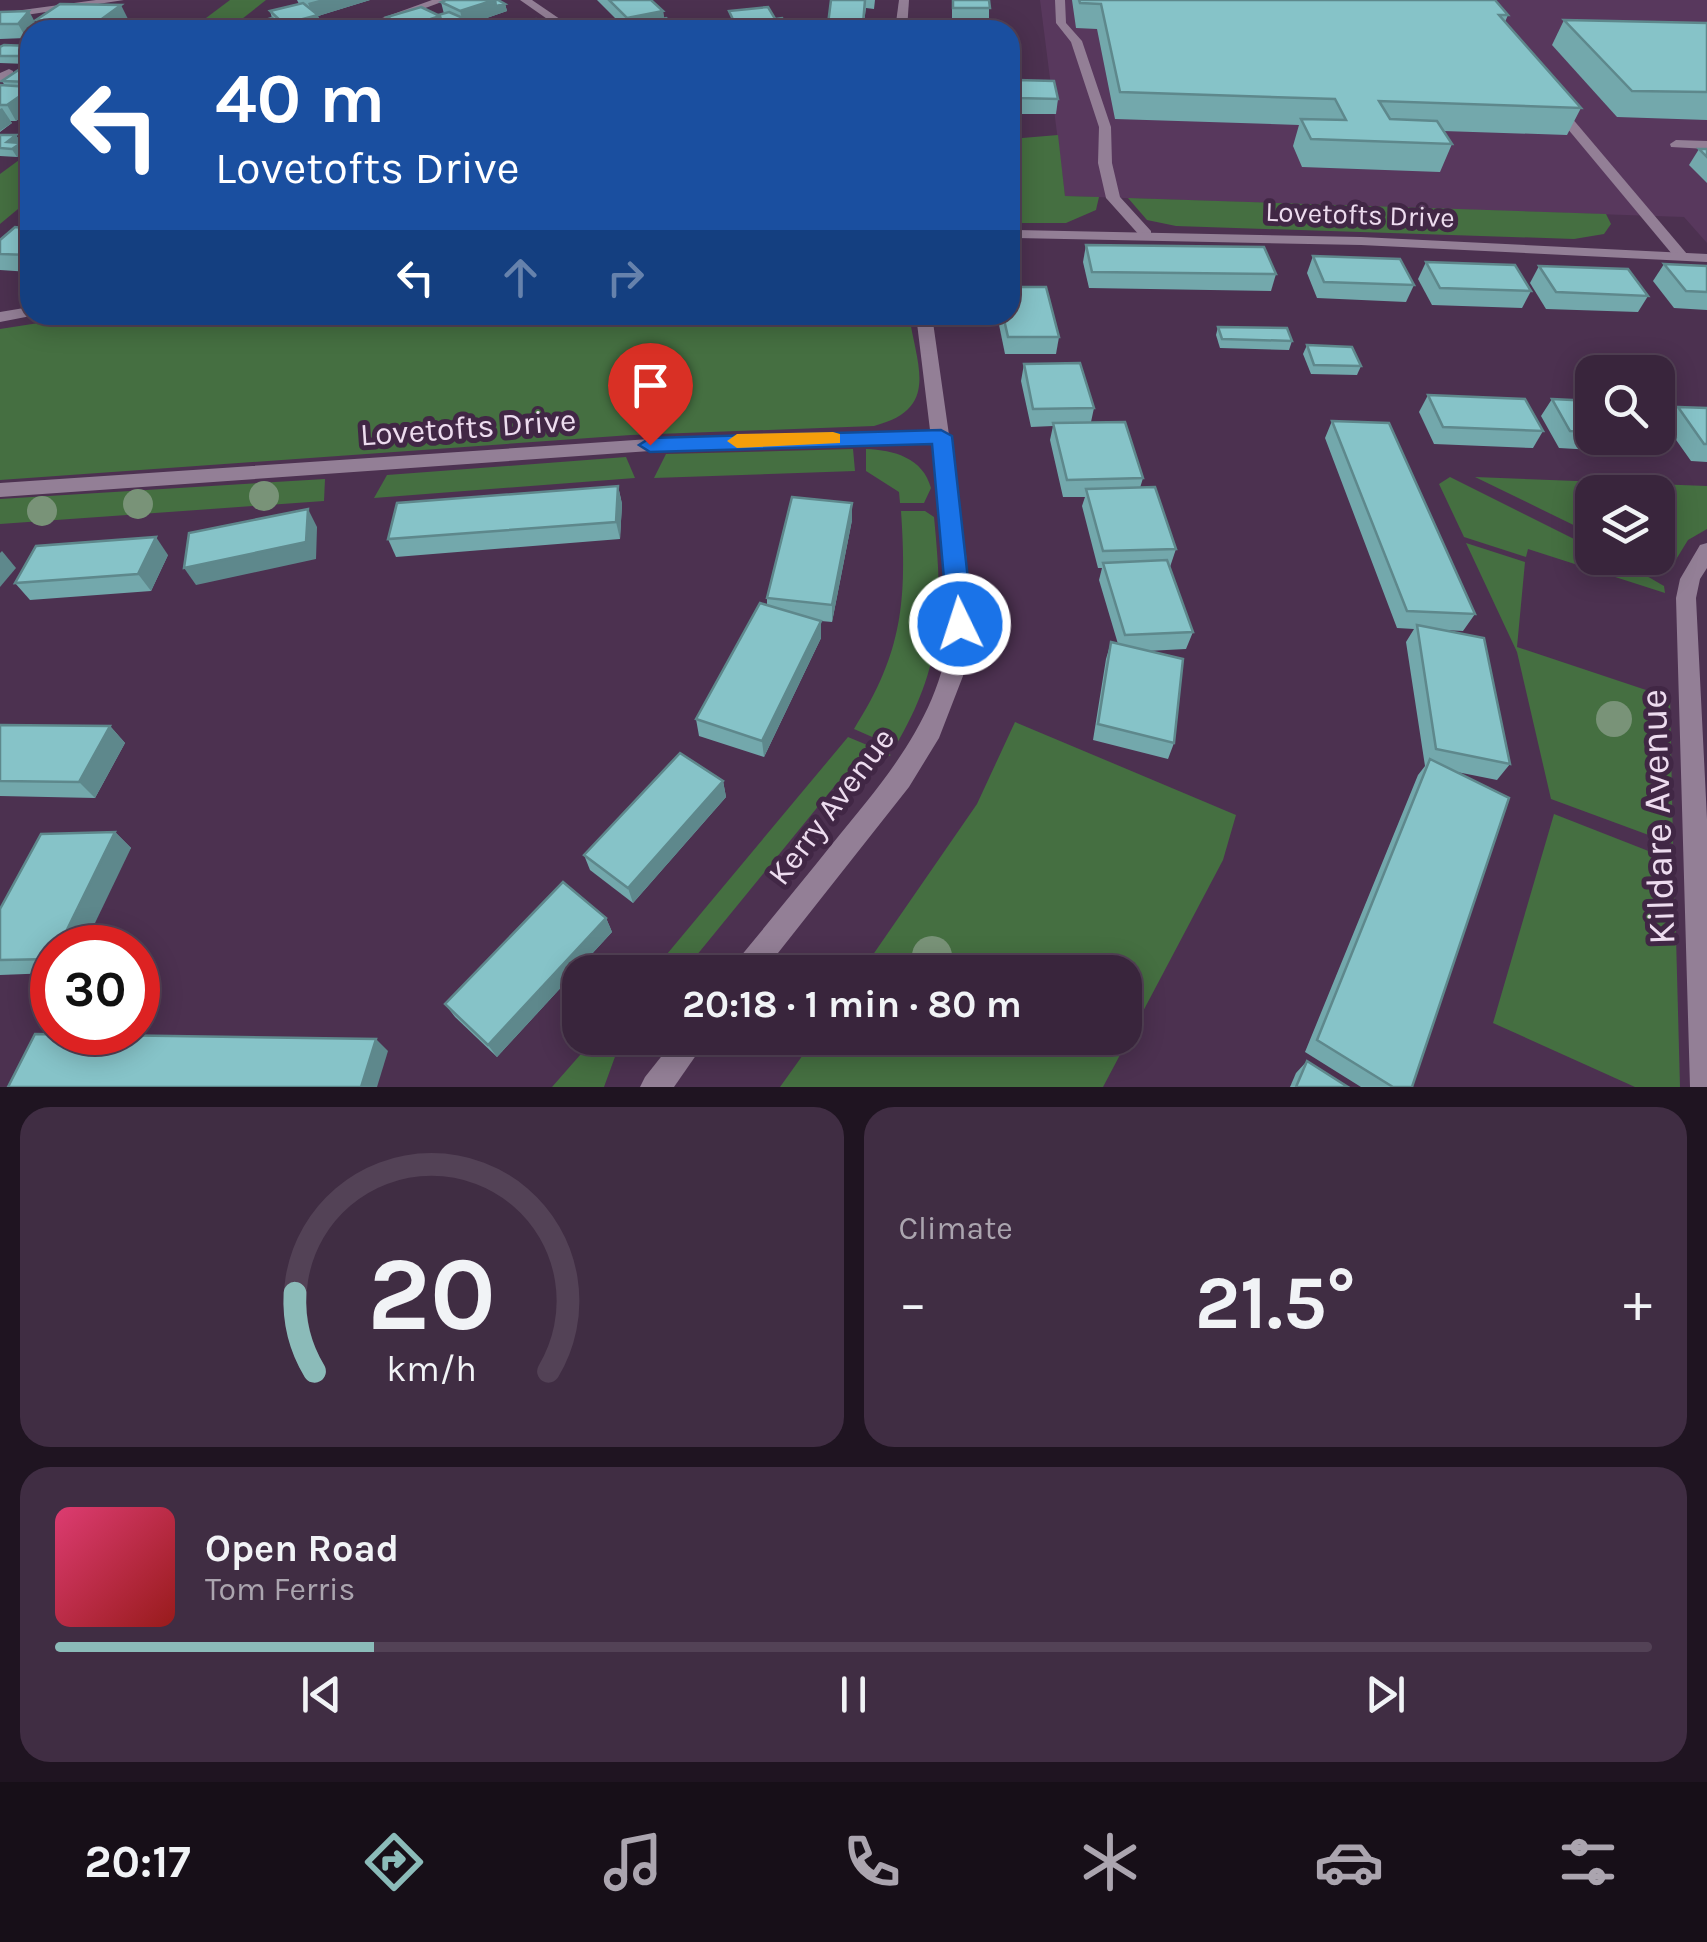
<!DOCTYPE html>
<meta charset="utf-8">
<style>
body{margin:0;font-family:Karla,sans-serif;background:#402d43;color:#f1f3f6;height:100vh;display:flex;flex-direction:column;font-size:38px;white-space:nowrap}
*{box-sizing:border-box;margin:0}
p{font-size:32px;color:#aba5af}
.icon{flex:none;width:55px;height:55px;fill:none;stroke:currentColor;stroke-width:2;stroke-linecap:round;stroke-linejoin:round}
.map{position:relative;height:1087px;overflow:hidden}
.details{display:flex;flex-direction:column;gap:20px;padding:20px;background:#1f1421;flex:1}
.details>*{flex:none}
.hud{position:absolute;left:20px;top:20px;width:1000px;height:305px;border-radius:30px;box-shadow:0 5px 25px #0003,0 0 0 2px #534256;background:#1a4fa0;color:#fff;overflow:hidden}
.controls{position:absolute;left:1575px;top:355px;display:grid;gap:20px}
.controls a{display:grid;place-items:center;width:100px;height:100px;border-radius:20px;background:#39253c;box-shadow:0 5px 25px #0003,0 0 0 2px #534256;font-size:50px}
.speed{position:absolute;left:30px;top:925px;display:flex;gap:20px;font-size:50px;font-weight:700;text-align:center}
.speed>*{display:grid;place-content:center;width:130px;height:130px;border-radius:50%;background:#39253c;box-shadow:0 5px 25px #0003,0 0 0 2px #534256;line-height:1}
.speed .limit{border:15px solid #d22;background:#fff;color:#111}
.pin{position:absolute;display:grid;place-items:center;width:85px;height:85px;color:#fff;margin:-102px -42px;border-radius:50% 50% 50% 0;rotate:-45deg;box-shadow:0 0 10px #0007}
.pin .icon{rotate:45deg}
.me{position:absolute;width:110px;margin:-55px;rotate:356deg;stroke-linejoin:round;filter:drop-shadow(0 0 8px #0008)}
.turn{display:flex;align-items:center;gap:35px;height:210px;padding:0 30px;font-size:45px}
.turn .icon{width:130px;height:130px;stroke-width:2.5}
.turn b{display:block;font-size:70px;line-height:85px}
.lanes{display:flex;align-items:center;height:95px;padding:0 30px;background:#0003;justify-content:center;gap:50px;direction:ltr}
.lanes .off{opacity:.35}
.big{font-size:75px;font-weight:700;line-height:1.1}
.details .widget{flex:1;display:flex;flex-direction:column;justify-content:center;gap:15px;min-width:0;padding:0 35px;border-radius:30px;background:#402d43}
.details .dial{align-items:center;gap:0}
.dial svg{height:260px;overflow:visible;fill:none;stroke:#534256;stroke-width:7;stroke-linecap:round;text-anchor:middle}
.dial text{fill:#f1f3f6;stroke:none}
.song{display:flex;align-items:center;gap:30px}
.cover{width:120px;height:120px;border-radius:15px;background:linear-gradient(135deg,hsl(340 70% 55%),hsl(0 70% 35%))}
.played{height:10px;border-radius:5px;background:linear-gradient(90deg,#8bbbb9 20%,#534256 20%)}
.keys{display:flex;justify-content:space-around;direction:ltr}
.heat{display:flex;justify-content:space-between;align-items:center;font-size:55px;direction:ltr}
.details .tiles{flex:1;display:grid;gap:20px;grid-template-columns:1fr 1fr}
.widget:last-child{grid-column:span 2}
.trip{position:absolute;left:562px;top:955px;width:580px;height:100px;border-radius:30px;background:#39253c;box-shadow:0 5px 25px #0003,0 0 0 2px #534256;font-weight:700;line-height:100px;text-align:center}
.tab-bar{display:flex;height:160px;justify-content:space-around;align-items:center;background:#170f18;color:#aba5af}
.tab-bar .icon{width:70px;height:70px}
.tab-bar .on{color:#8bbbb9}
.tab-bar b{font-size:45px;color:#f1f3f6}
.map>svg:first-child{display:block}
.built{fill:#58385d}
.green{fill:#456f41}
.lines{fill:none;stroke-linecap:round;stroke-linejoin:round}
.service{fill:#937f96;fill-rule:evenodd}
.minor{fill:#937f96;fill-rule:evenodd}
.tertiary{fill:#937f96;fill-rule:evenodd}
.tree{fill:#799378}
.wall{fill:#73a8ac}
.shaded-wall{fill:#5e888c}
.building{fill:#86c3c8;stroke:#5e888c;stroke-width:2.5}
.route{fill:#1a73e8;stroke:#114b97;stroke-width:2.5}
.slow{fill:#f59e0b}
.labels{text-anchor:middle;stroke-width:10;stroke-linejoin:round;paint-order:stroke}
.far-street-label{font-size:28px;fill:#eddcef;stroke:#412745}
.street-label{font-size:32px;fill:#eddcef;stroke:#412745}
.near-street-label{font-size:38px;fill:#eddcef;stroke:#412745}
</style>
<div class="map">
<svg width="1707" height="1087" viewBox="0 0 1707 1087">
<rect width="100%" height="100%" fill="#4c3150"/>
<path class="built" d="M1040,0h667v243l-23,-26 -619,-21z"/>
<g class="green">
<path d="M230,0h36l-38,30h-38z"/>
<path d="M1058,135l7,61 34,1 -3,13 -30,13h-56v-84z"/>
<path d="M30,152v47l-30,25v-50z"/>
<path d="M1128,198l478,16 5,10 -7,10 -30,5 -398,-13 -29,-6z"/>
<path d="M90,315h819c8,52 31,94 -35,111l-243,9 -631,45v-151z"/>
<path d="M853,449l2,22 -201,7 12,-24z"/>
<path d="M866,449c28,1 57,9 65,39l-7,15h-24l-1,-11 -33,-21z"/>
<path d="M626,457l9,21 -261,20 13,-23z"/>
<path d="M1450,477l142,71v10c28,0 49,15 72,28l1,7 -137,-44 -2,8 -62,-20 -25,-53z"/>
<path d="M1475,477l232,9v43l-19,11 -16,26 -32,-8h18v-66h-66v42z"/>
<path d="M325,479l-1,22 -324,23v-25z"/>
<path d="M901,511h24l9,6c9,92 10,147 -39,230l-41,-18c49,-77 53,-129 47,-218z"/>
<path d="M1466,543l59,19 -8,85 153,51 3,146 -122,-45 -34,-147z"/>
<path d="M1015,722l221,93 -13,45 -120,227h-323l35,-49h310v-66h-264l116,-168z"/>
<path d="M848,737l43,18 -53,27 -155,190h-31z"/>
<path d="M1554,814l120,47 6,226h-45l-142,-64z"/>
<path d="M595,1038h35l-14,16 -12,33h-52z"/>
</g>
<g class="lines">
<g class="service">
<path d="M1055,0h10l1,23 16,18 29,86 1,36 8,34 31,34v6h-10l-35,-39 -8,-35 1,-36 -28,-85 -15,-19z"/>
<path d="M9,69l4,2v4l-13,7v-9z"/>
<path d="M1552,104h8l127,150v6h-10l-125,-150z"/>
<path d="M1676,140l31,1v8l-36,-2 -1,-3z"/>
</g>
<g class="minor">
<path d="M96,0h28l-124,19v-6z"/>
<path d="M432,0h15l-81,30h-17z"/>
<path d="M520,0h12l44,30h-13z"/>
<path d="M899,0h10l-2,30h-12z"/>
<path d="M916,315h16l34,240 6,69 -9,52 -24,62 -30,49 -146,185h-31l4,-10c32,-39 65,-79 97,-119 53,-65 110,-129 117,-218 4,-55 -11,-127 -18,-183l-282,9 -650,46v-14l650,-44 280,-9z"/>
<path d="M1707,543v25l-7,11 -4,19 11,221v268h-17l-14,-489 4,-19 20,-34z"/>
<path d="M676,1038h32l-34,49h-34l5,-10z"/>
</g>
<g class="tertiary">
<path d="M1010,230l351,7 346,17v8l-346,-17 -351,-7z"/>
<path d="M30,307v8h6l-36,7v-10z"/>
</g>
</g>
<g class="tree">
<circle cx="264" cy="496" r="15"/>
<circle cx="138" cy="504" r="15"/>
<circle cx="42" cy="511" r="15"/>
<circle cx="1614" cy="719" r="18"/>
<circle cx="932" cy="956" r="20"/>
</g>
<g class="wall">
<path d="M297,0h73l-52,16 5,13 -56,1 -2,-2 -3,-7 10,-3 -2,-7 29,-7z"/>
<path d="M597,0h54l12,11 1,8 16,11h-53z"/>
<path d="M831,0h44l-1,9 -8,-1 -3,22h-35z"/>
<path d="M952,0h37v23l-37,-1z"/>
<path d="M1072,0h423l13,15 -3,7 76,86 -14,27 -124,-4 9,13 -12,28 -138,-5 -9,-21 6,-21 -184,-6 -18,-90 -21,-1z"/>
<path d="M441,2l64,2 2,7 -55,19h-62l-3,-13 51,-2 6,-1z"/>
<path d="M0,12l37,14 -7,4v4l-4,4 -26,1z"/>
<path d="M128,19l-14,11h-73l-5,-10z"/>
<path d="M1564,20l143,3v97l-90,-3 -65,-72z"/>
<path d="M30,46v65l-14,10h-6l2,2 -12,9v-47l5,1 -3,-5 25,-17 -27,-1v-16z"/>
<path d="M1017,80l41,19 -2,15h-38l-3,-19z"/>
<path d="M0,135h16l10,16 -9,6 -17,-1z"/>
<path d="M1699,149h8v34l-18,-18z"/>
<path d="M30,221v51l-30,-2v-30l23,-12z"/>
<path d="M1086,245l190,29 -5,17 -182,-3 -6,-26z"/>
<path d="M1313,256l101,29 -8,17 -89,-4 -10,-25z"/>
<path d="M1426,262l105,29 -9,17 -90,-3 -14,-26z"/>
<path d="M1664,264l43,2v44l-33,-2 -21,-27z"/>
<path d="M1539,266l109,30 -10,16 -92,-3 -16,-26z"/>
<path d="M997,315h13l49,22 -3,17h-51z"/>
<path d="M1218,327l74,14 -3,9 -69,-2 -4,-13z"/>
<path d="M1307,345l54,21 -4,9 -46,-1 -8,-20z"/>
<path d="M1024,364l70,44 -3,14 52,56 -3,10 36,61 -6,18 23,65 -7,17 -39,2 27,92 -6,16 -75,-19 13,-81 5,-17 7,2 -19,-64 3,-12h-4l-16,-62 3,-9h-22l-13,-57 3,-14 -22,1 -10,-46z"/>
<path d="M1428,395l115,36 -10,17 -99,-4 -15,-32z"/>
<path d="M1552,399l40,2v37h66v-28l8,13 12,-16 29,1v54l-16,-1 -17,-24 -12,17 -103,-6 -18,-32z"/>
<path d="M1332,421l143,193 -12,17 -19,-1 66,134 -13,16 -40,-8 -45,315h-51l-56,-35 113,-277 7,-9 -19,-124 8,-13 -17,-1 -72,-190z"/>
<path d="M618,486l4,18 -2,35 -224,18 -8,-18z"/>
<path d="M852,520l-20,102 -11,-1v17l-57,119 -65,-21 -3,-17 71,-114v-7z"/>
<path d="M168,555l-17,36 -121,9 -15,-17z"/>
<path d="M0,725l110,1 15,17 -30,55 -95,-2z"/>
<path d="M723,781l3,16 -93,106 -43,-33 -6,-15z"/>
<path d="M115,832l16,16 -79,100v25l-52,2v-66z"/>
<path d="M606,918l6,14 -115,125 -42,-40 -10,-13z"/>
<path d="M1307,1061l41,26h-58l6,-14z"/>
</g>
<g class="shaded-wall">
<path d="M319,0h51l-52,16 5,13 -36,1 -3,-6 29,-8 -5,-13z"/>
<path d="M494,0l11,4 2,7 -55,19h-6l-2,-6 18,-5 -2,-8z"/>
<path d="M121,5l7,14 -14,11h-10l-5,-9z"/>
<path d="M29,11l8,15 -4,4h-3v4l-4,4 -8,-14z"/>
<path d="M663,11l2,15h-35v4h-1l-2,-12z"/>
<path d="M440,16l4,14h-38v-3z"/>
<path d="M777,22l11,6v2h-51l-1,-4z"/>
<path d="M281,25l2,5h-12l-1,-2z"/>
<path d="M30,89v22l-14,10 -9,-16z"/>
<path d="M2,108l10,15 -12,8v-22z"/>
<path d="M16,135l10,16 -9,6 -10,-15z"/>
<path d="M618,486l4,18 -2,35 -4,-17z"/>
<path d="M852,503v17l-20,102v-17z"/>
<path d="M308,509l9,18 -1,32 -120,26 -12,-17z"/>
<path d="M156,537l12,18 -17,36 -13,-17z"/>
<path d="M2,551l14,17 -16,19v-34z"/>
<path d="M821,621v17l-57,119 -2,-16z"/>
<path d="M110,726l15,17 -30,55 -16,-16z"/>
<path d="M723,781l3,16 -93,106 -5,-15z"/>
<path d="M115,832l16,16 -48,100h-25z"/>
<path d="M606,918l6,14 -115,125 -9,-12z"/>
<path d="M376,1039l12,12 -11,36h-16z"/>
</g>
<g class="building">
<path d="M446,0h48l-34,11 -19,-9z"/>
<path d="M495,0h3l7,4 -9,2z"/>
<path d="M609,0h42l12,11 -36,7z"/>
<path d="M831,0h34l-2,24h-35z"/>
<path d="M953,0h36l1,8h-37z"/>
<path d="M1079,0h416l13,15h-9l82,93 -202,-7 11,18 47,2 15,23 -141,-5 -10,-20 45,1 -11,-21 -215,-7 -19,-88 -21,-1z"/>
<path d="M303,3l15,12 -34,9 -14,-13z"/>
<path d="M60,4l61,1 -22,16 -63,-1z"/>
<path d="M421,7l19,9 -34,11 -19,-10z"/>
<path d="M768,7l9,15 -41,4 -7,-15z"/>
<path d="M29,11l-11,13h-18v-12z"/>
<path d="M449,12l14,6 -19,6 -2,-1 -2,-7 -2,-1z"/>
<path d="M272,18l9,7 -11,3 -8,-7z"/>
<path d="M666,18l14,12h-46l-4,-4z"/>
<path d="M782,18l6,10 -11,1 -2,-10z"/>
<path d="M536,19l22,11h-58z"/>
<path d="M1564,20l143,3v69l-75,-1z"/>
<path d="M733,24l3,6h-23l-2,-4z"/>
<path d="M4,45l26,1v10h-30v-9z"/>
<path d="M29,63l1,19 -28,-1z"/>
<path d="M1017,80l37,1 4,18 -39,-1z"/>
<path d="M0,85l30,2v2l-23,16h-7z"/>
<path d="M0,135h16l-9,7 14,1 -9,6 -12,-1z"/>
<path d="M1699,149h8v8z"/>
<path d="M30,221v34l-30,-1v-14l15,-13 8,1z"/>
<path d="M1086,245l178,2 12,27 -184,-2z"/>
<path d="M1313,256l87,3 14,26 -90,-3z"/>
<path d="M1426,262l89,3 16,26 -91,-3z"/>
<path d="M1664,264l43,2v26l-21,-1z"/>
<path d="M1539,266l89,3 20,27 -92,-4z"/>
<path d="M1010,287h36l13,50h-51l-5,-22h7z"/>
<path d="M1218,327l69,1 5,13 -70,-2z"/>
<path d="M1307,345l45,2 9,19 -47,-1z"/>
<path d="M1080,363l14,45 -61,1 -9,-45z"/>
<path d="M1428,395l97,4 18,32 -100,-4z"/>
<path d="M1552,399l40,2v31l-22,-1z"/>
<path d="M1678,407l29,1v36h-3z"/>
<path d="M1658,410l17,26 -17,-1z"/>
<path d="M1332,421l57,2 86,191 -68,-3z"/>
<path d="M1125,422l18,56 -76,2 -14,-57z"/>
<path d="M618,486l-2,36 -228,17 9,-36z"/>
<path d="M1155,487l21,62 -73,2 -17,-62z"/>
<path d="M792,497l60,6 -20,102 -65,-7z"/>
<path d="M308,509l-2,33 -122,26 5,-35z"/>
<path d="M156,537l-18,37 -123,9 21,-37z"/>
<path d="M1167,560l26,72 -68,3 -22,-72z"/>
<path d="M760,603l61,18 -59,120 -66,-22z"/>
<path d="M1417,625l67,13 26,126 -74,-15z"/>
<path d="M1111,642l72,17 -9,84 -76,-19z"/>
<path d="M0,725l110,1 -31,56 -79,-1z"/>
<path d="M680,753l43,28 -95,107 -44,-33z"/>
<path d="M1430,759l79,39 -97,289h-19l-76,-47z"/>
<path d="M115,832l-57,116h-6v11l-52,1v-51l41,-75z"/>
<path d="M563,882l43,36 -118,127 -43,-41z"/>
<path d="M35,1034l341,5 -15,48h-353z"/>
<path d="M1307,1061l41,26h-52z"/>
</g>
<path class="route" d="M941,430l11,6 21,188 -13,9 -12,-9 -16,-180 -282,8 -11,-7 11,-7z"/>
<path class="slow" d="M833,432l7,2v9l-103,5 -10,-7 10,-7z"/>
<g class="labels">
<g class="far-street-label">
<text transform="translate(1360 214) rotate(2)" y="10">Lovetofts Drive</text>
</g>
<g class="street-label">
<text transform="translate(468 427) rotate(-4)" y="11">Lovetofts Drive</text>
<text transform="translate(831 806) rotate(-53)" y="11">Kerry Avenue</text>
</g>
<g class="near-street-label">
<text transform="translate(1657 817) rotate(-92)" y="13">Kildare Avenue</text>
</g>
</g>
</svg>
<div class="controls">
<a><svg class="icon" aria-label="search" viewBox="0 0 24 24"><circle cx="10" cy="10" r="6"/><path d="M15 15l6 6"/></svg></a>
<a><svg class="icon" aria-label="layers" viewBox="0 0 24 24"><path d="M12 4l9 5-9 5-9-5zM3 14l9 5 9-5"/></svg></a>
</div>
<div class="speed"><div class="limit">30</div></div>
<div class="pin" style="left:650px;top:445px;background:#d93025"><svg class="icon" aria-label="arrive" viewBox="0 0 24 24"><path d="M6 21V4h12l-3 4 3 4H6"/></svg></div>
<svg class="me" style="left:960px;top:624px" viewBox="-20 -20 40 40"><circle r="17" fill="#1a73e8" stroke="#fff" stroke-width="3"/><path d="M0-11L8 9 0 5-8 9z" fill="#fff"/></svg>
<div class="trip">20:18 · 1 min · 80 m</div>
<div class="hud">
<div class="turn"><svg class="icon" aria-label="left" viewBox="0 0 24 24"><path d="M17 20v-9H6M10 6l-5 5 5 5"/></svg><div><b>40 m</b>Lovetofts Drive</div></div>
<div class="lanes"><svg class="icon" aria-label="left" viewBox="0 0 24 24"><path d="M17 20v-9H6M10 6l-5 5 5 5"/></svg><svg class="icon off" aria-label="ahead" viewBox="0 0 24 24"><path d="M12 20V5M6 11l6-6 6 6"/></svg><svg class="icon off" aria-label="right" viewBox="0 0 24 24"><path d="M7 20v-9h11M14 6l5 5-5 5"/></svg></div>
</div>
</div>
<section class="details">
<div class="tiles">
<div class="widget dial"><svg viewBox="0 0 100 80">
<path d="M14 69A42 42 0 1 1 86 69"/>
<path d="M14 69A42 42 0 0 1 8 45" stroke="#8bbbb9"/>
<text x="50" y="56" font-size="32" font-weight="700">20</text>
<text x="50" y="72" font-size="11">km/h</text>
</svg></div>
<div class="widget"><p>Climate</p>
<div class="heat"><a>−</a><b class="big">21.5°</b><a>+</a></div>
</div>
<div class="widget">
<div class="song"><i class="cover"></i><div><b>Open Road</b><p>Tom Ferris</p></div></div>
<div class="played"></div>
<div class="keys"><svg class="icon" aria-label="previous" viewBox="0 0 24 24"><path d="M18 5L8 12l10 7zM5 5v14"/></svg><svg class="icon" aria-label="pause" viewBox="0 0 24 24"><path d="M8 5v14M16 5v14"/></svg><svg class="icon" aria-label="next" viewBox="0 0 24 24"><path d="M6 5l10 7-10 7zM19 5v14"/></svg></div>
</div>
</div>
</section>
<nav class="tab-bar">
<b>20:17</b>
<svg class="icon on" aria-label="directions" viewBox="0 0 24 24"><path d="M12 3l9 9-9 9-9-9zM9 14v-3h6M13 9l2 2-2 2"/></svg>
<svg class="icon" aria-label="music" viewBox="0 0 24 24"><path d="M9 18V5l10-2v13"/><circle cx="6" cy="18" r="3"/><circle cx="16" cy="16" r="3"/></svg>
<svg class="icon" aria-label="phone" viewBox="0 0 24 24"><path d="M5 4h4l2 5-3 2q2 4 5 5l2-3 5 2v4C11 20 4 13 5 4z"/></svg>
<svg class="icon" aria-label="climate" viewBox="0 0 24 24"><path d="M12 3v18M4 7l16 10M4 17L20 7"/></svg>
<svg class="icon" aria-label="car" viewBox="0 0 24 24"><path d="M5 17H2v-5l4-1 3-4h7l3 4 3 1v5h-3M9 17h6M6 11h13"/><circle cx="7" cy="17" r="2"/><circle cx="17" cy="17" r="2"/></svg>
<svg class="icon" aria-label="filters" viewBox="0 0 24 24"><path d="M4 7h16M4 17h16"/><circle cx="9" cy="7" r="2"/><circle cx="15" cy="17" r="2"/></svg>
</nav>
